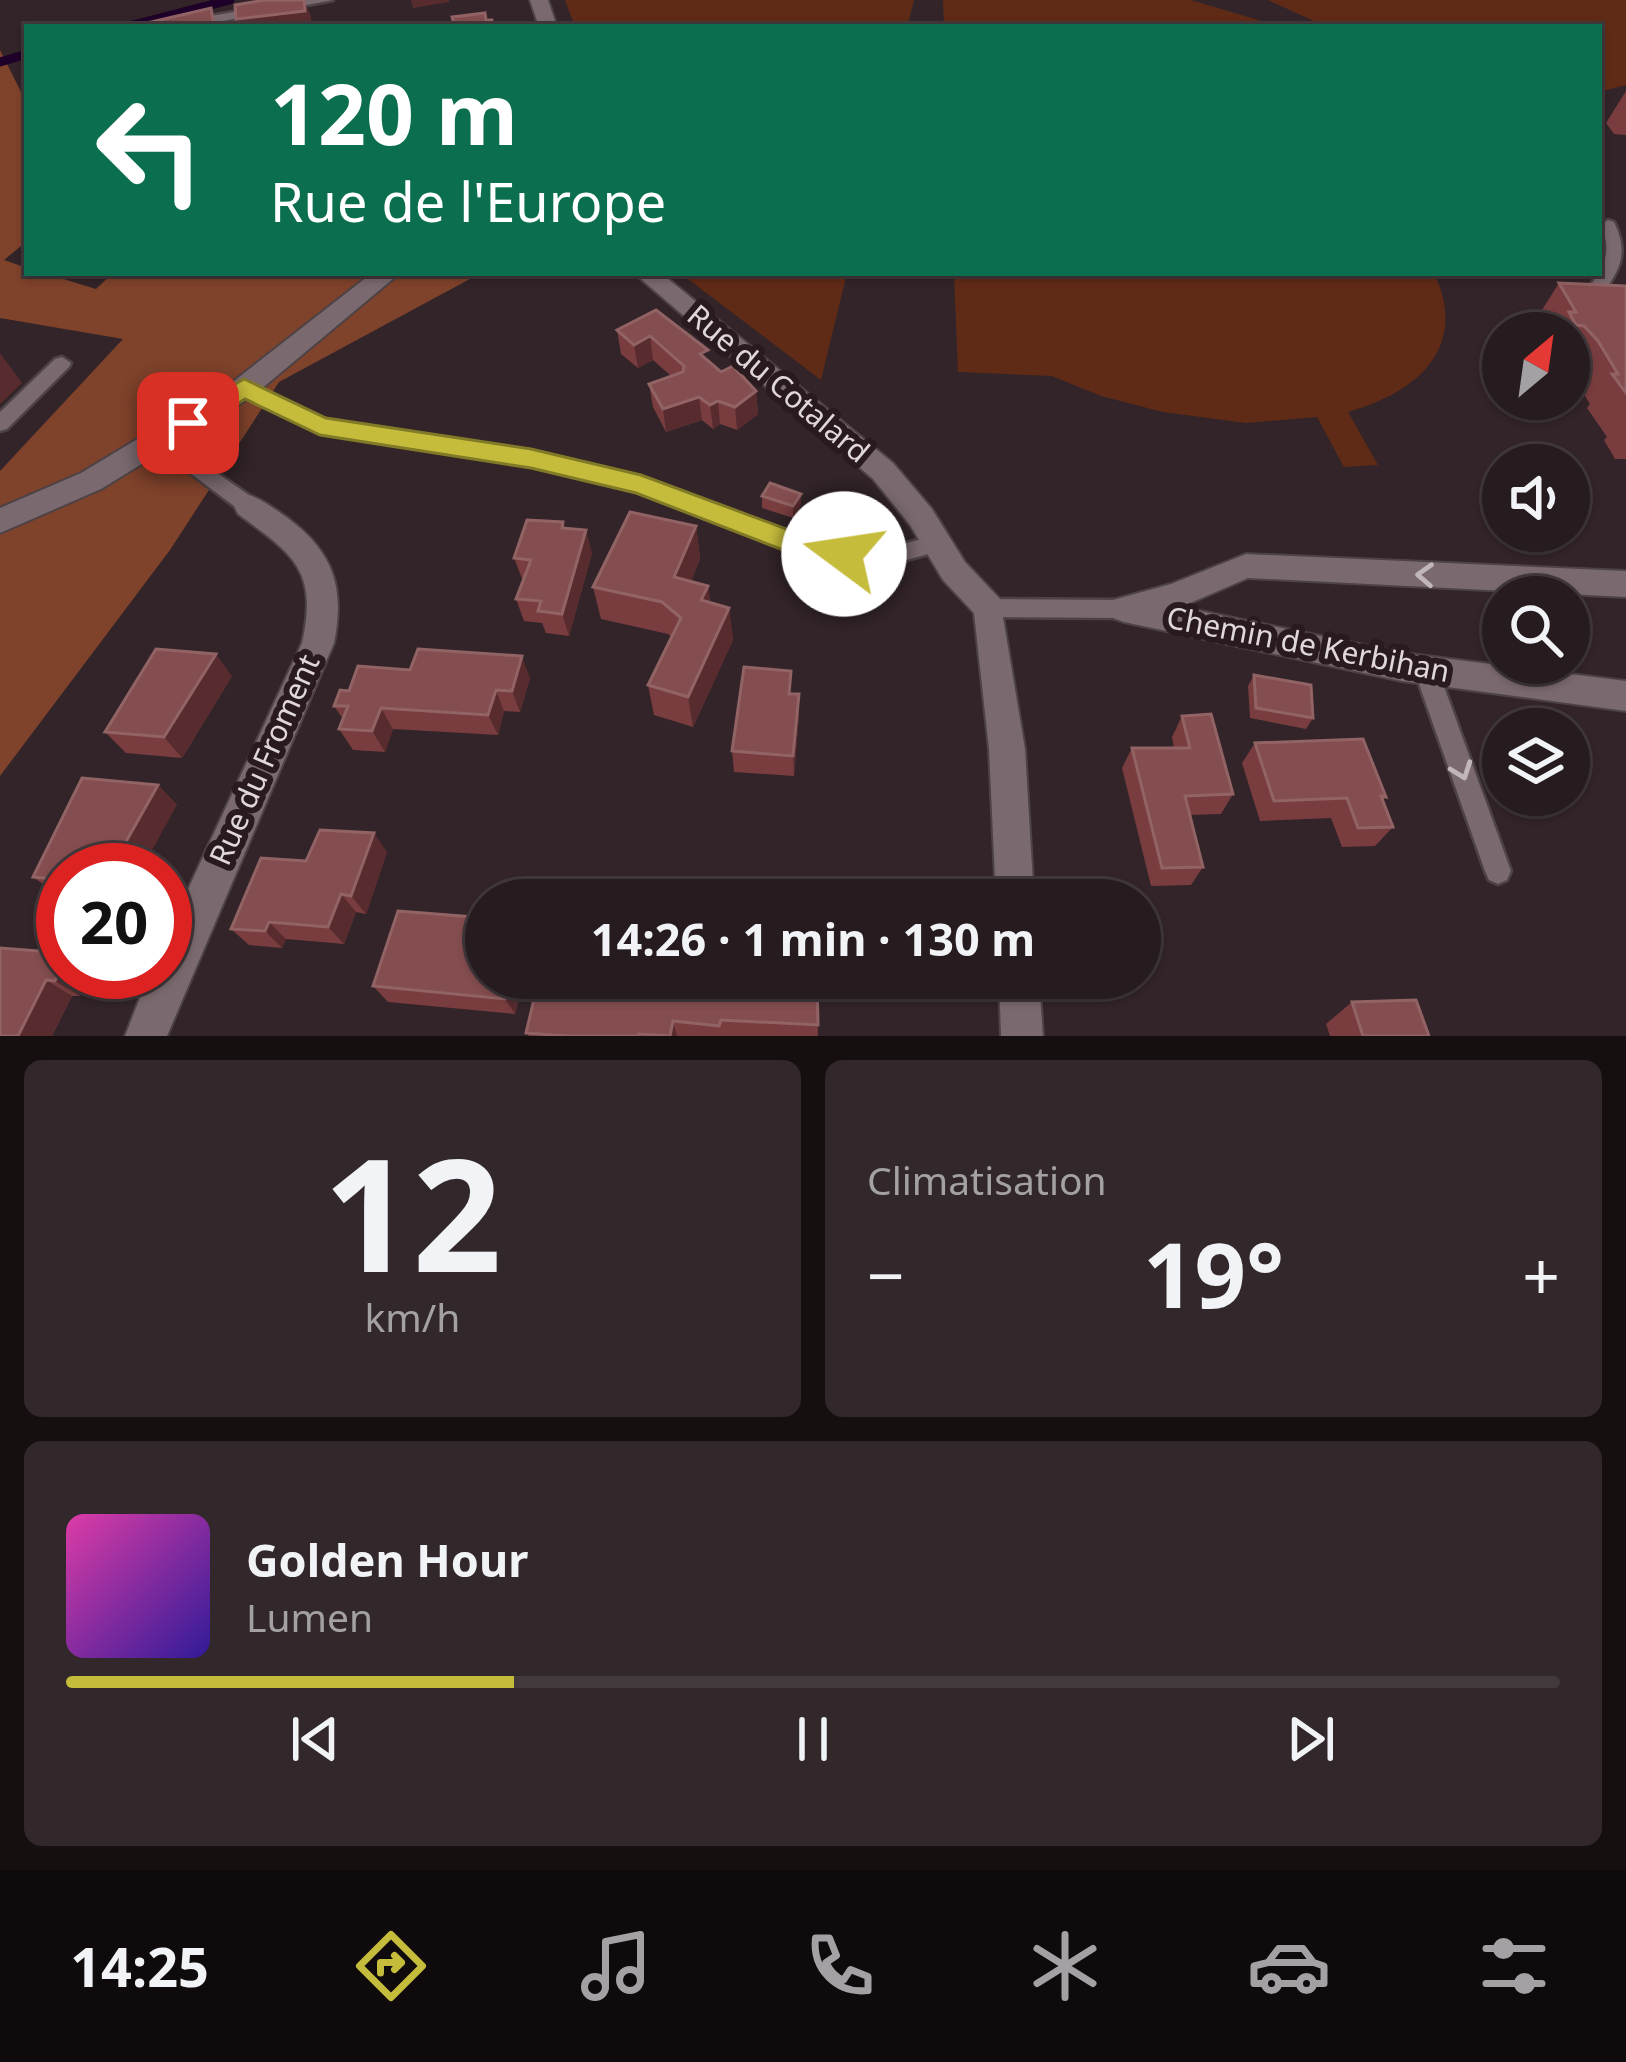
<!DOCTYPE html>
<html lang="fr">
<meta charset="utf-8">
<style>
body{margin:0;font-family:"Noto Sans",sans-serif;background:#32282b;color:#f1f3f6;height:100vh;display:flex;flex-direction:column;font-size:45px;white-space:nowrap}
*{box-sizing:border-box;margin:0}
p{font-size:39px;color:#a4a1a4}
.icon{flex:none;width:66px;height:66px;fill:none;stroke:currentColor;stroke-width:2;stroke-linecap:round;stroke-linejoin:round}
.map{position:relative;height:1036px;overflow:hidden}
.panel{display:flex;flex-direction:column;gap:24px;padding:24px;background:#150f10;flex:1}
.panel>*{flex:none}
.banner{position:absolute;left:24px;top:24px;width:1578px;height:252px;border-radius:0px;box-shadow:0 3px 9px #0004,0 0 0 3px #42393c;background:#0b6e4f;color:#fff;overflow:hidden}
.needle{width:78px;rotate:29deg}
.fabs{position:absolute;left:1482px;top:312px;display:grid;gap:24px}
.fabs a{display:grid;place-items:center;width:108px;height:108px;border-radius:50%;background:#261b1e;box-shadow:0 3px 9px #0004,0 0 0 3px #42393c;font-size:60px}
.speed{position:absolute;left:36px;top:843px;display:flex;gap:24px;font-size:60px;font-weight:700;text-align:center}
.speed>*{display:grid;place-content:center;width:156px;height:156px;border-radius:50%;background:#261b1e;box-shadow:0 3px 9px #0004,0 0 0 3px #42393c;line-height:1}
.speed .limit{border:18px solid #d22;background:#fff;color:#111}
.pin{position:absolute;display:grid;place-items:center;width:102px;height:102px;color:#fff;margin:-51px;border-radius:24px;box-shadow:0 6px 18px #0006}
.me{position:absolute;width:132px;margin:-66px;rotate:284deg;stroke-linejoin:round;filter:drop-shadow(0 0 9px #0008)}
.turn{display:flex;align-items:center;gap:42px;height:252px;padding:0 48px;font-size:54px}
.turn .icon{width:156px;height:156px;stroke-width:2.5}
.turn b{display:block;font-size:84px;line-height:102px}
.big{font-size:90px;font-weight:700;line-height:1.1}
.panel .tile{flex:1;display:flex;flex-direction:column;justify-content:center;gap:18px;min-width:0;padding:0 42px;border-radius:18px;background:#32282b}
.panel .dial{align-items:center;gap:0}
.dial b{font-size:156px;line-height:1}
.song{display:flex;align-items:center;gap:36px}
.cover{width:144px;height:144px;border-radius:18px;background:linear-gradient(135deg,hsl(320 70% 55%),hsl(250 70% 35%))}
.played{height:12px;border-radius:6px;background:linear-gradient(90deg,#c6bc3c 30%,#42393c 30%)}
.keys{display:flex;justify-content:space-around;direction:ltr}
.heat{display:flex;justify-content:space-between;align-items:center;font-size:66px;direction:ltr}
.panel .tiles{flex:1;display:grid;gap:24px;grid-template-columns:1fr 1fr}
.tile:last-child{grid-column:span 2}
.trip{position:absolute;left:465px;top:879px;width:696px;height:120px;border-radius:60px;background:#261b1e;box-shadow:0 3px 9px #0004,0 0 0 3px #42393c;font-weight:700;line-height:120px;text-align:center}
.dock{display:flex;height:192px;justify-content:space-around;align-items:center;background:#0f0b0c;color:#a4a1a4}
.dock .icon{width:84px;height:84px}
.dock .selected{color:#c6bc3c}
.dock b{font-size:54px;color:#f1f3f6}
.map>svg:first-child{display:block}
.green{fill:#602b16}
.forest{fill:#7f422b}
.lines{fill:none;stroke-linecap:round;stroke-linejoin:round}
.stream{stroke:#1f0029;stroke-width:9}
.service-casing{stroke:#4d4245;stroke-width:5}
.minor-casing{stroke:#4d4245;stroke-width:4}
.tertiary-casing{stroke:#4d4245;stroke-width:4}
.service{fill:#7a696e;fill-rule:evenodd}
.minor{fill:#7a696e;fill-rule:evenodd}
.tertiary{fill:#7a696e;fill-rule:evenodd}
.wall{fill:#793d3f}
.shaded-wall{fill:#582c2f}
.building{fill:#844d4f;stroke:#926365;stroke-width:3}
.oneway{stroke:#c1b6b9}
.route{fill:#c6bc3c;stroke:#817a27;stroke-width:3}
.labels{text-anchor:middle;stroke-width:12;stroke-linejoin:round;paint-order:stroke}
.street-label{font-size:30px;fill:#e0d7d9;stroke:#281a1e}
</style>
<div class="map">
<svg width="1626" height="1036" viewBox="0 0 1626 1036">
<rect width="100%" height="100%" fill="#322428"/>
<g class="green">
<path d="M565,0h349l-7,27h-332z"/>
<path d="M943,0h248l90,27h-337z"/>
<path d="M1268,0h358v85l-27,7v-65h-272z"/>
<path d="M680,273h167l-26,107z"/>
<path d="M954,273h480c36,75 -18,120 -86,139l30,53 -34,2 -27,-50 -71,6 -83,-11 -62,-16 -49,-20 -94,-4z"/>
</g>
<path class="forest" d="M0,50l27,54v137l-23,19 23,8v5h17l52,16 17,-16h368l-202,109 -109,168 -170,226v-305l123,-132 -123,-21z"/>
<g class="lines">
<g class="stream">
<path d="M125,27l105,-27"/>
<path d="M0,62l27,-8"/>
</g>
<defs>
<g id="service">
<path d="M304,0h29l-141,27h-30l7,-4z"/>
<path d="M1608,220l6,2c12,25 10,42 -7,65l19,30v20l-6,-2 -31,-48c16,-21 24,-38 11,-62z"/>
<path d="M62,357l9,6 -2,4 -62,62 -7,2v-19l55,-53z"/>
<path d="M244,381l80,39 207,31 110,26 172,64 65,9 60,-15 8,2 3,6 -3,6 -68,19 -67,-11 -174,-65 -106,-27 -211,-32 -83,-40 -2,-5 2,-5z"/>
<path d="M161,434l95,66 3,6 -3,6h-14l-88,-66 -3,-5z"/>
<path d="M989,599l135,1 8,3 3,6 -3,6 -8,3 -135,-1 -8,-3 -3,-6 3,-6z"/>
<path d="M1426,660l8,3 4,7 73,201 -4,9 -9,4 -9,-4 -4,-9 -71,-201 4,-7z"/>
</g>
<g id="minor">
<path d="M249,495c15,5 27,15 40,24 45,34 56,70 45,124l-167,393h-42l25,-64h15v-33l137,-296c16,-73 -8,-88 -64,-129l-4,-8 4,-8z"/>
<path d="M1246,554l380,17v26l-378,-19 -67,29 221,46 224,28v30l-224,-30 -278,-59 -11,-4 -5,-9 5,-9 58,-16z"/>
</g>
<g id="tertiary">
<path d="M530,0h18l9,27h-18z"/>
<path d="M372,273h28l-146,122 -153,94 -101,44v-25l81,-35 153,-92z"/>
<path d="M634,273h27l232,190 39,46 33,53 35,37 25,150 9,151h-38l-7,-151 -15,-136 -31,-33 -33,-55 -37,-46z"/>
<path d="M999,978h40l4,58h-42z"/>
</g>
</defs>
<use href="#service" class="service-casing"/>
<use href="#minor" class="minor-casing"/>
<use href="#tertiary" class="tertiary-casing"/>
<use href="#service" class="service"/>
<use href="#minor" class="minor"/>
<use href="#tertiary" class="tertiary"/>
</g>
<g class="wall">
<path d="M1626,91v44l-12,-1 -8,-11z"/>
<path d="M1559,283l67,3v173h-11l-11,-19 3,-3 -20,-29 3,-4 -21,-34v-37h-24l-8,-15z"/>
<path d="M656,310l65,62 35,19 2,23 -21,16 -17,-6 -7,5 -11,-9 -36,12 -13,-25 -4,-23 22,-8 -18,-16 -15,8 -17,-14 -4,-24z"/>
<path d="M762,496l39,9 -8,13 -31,-10z"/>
<path d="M563,522l2,6 27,25 -23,83 -23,-3 -4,-10 -18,-2 -8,-22 7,-18 -9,-23z"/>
<path d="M696,526l4,33 -9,22 17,5 2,16 19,6 4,32 -40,87 -39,-12 -6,-30 24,-48 -4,-3 -67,-15 -8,-32z"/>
<path d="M1254,675l59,43 -7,11 -56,-11 -2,-32z"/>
<path d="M232,676l-50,82 -56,-5 -21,-21z"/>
<path d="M530,678l-10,34 -16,-1 -6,24 -105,-6 -8,23 -32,-2 -14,-21 4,-10 -9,-13 15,-15z"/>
<path d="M791,694l8,21 -5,61 -60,-4 -2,-21z"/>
<path d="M1182,716l51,78 -12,20 -31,1 13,52 -12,18 -40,1 -29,-118 10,-20h42l-2,-11z"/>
<path d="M1255,743l131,54 -3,3 10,27 -18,19 -33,1 -11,-29 -71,3 -18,-58z"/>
<path d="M158,785l19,20 -114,65v26l-5,-1 -25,-18z"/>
<path d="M387,852l-21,62 -10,-2 -12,32 -58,-5 -4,9 -33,-3 -18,-16 75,-68z"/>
<path d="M0,948l63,24h29l-12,24h-8l-20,40z"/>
<path d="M524,978l-9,36 -127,-12 -15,-16z"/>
<path d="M817,978l1,58h-289l-3,-3z"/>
<path d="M1352,1002l77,34h-99l-4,-12z"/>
</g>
<g class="shaded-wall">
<path d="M304,0l7,16 1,11h-73l-3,-8z"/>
<path d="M411,0h38v2l-36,6z"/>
<path d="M650,336l3,24 -15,8 -4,-23z"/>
<path d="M0,353l22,30 -22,21z"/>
<path d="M756,391l2,23 -21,16 -2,-23z"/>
<path d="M699,397l3,23 -36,12 -3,-23z"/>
<path d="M718,401l2,23 -7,5 -3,-24z"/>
<path d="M801,494v11l-8,13v-12z"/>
<path d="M696,526l4,33 -21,50 -5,-32z"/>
<path d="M586,530l6,23 -23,83 -7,-22z"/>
<path d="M708,586l4,32 -11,-18z"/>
<path d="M729,608l4,32 -40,87 -5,-30z"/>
<path d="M216,654l16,22 -50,82 -18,-21z"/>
<path d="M522,656l8,22 -10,34 -8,-21z"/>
<path d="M496,690l8,21 -6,24 -10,-20z"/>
<path d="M799,694v21l-5,61 -1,-20z"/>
<path d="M381,708l12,21 -8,23 -13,-21z"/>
<path d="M158,785l19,20 -36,65h-31z"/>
<path d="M374,833l13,19 -21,62 -15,-18z"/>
<path d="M341,894l15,18 -12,32 -16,-17z"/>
<path d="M269,922l17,17 -4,9 -17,-17z"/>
<path d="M63,965v7h29l-12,24 -25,-15z"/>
<path d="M510,978h14l-9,36 -10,-15z"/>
<path d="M46,980l26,16 -20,40h-34z"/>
<path d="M673,1021l4,15h-7z"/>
</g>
<g class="building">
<path d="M265,0h39l1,11 -69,8 -1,-14z"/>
<path d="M211,8l3,18 -67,1v-4z"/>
<path d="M485,13l1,7h6l1,7h-38l-3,-10z"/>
<path d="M1559,283l67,3v107l-14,-19h6l-20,-33 -14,-15 -8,-1 -7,-13h7z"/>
<path d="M656,310l52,40 -8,4 21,18 12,-6 23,25 -21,16 -17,-6 -8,4 -11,-8 -36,12 -14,-25 34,-12 1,-6 -34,-30 -16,9 -17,-15z"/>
<path d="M770,483l31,11 -8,12 -31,-10z"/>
<path d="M630,512l66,14 -22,51 34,9 -7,14 28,8 -41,89 -40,-12 33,-67 -19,-16 -69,-15z"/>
<path d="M527,520l36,2 -1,6 24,2 -24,84 -24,-3 3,-10 -25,-2 15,-39 -17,-2z"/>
<path d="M156,649l60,5 -52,83 -59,-5z"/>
<path d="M418,649l104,7 -10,35 -16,-1 -8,25 -107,-7 -9,23 -33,-2 9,-23h-14l6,-16 9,1 9,-25 52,4z"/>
<path d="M744,667l47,4 -2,23h10l-6,62 -61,-5z"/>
<path d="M1254,675l57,10 2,33 -57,-10z"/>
<path d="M1211,714l22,80 -48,2 18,71 -41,1 -30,-120h58l-8,-32z"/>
<path d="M1363,739l23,58 -5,-1 12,31 -35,1 -11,-30 -73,3 -19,-58z"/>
<path d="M82,778l76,7 -48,85h-47v10l-30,-3z"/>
<path d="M320,830l54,3 -23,63 -10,-2 -13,33 -59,-5 -4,9 -34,-2 30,-71 45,3z"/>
<path d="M508,887l24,3 -2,10h-26z"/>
<path d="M398,911l88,7v60h24l-5,21 -132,-13z"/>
<path d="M0,948l63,5v12l-8,16 -9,-1 -28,56h-18z"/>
<path d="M539,978h278l1,47 -97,-5 -2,6 -46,-5 -3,15 -31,-2v2h-72l-41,-3z"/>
<path d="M1416,1000l13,36h-66l-11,-34z"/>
</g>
<defs><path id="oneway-chevron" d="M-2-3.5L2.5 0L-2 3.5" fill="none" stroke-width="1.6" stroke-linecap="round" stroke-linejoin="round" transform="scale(3)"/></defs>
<g class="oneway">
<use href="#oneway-chevron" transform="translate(1425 575) rotate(-177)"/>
<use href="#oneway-chevron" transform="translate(1462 771) rotate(70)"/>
</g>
<path class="route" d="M244,379l82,39 205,31 110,26 172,64 41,8 4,7 -14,11 -43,-8 -165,-64 -105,-25 -211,-33 -75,-36 -48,31h-18l-3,-7 3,-6z"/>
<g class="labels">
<g class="street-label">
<text transform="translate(778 384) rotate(40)" y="10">Rue du Cotalard</text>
<text transform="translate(1308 645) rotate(11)" y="10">Chemin de Kerbihan</text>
<text transform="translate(265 760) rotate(-66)" y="10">Rue du Froment</text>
</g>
</g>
</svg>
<div class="fabs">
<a><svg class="needle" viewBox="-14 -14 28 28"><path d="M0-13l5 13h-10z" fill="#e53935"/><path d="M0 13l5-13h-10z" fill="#a4a1a4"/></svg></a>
<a><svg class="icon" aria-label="sound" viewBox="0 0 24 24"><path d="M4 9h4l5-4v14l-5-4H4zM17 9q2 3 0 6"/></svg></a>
<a><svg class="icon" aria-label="search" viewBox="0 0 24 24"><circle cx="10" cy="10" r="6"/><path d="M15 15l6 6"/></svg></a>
<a><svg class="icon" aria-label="layers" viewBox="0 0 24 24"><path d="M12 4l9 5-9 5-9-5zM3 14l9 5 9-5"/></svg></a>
</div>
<div class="speed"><div class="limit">20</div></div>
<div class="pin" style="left:188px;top:423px;background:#d93025"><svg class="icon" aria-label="arrive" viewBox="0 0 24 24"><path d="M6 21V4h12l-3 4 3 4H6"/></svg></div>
<svg class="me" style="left:844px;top:554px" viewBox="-20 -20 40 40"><circle r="19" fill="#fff"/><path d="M0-13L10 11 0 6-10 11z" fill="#c6bc3c"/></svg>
<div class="trip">14:26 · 1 min · 130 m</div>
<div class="banner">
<div class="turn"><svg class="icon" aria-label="left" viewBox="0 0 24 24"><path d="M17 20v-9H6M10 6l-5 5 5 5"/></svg><div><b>120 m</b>Rue de l'Europe</div></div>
</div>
</div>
<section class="panel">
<div class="tiles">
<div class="tile dial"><b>12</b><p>km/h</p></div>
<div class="tile"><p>Climatisation</p>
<div class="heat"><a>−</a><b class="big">19°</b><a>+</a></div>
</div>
<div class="tile">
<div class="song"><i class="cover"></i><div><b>Golden Hour</b><p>Lumen</p></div></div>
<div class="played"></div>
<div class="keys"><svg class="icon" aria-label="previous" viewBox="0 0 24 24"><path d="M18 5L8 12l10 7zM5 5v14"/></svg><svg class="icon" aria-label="pause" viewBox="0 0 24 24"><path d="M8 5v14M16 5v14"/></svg><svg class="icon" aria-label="next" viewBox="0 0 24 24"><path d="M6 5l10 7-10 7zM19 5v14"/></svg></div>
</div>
</div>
</section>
<nav class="dock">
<b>14:25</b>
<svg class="icon selected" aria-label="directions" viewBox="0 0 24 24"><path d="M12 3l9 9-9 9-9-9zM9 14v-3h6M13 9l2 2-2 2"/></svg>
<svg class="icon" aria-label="music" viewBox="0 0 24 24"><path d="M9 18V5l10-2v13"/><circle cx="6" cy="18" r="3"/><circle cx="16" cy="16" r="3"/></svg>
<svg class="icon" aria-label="phone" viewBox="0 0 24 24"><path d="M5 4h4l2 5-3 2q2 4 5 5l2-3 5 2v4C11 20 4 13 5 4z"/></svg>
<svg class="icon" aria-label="climate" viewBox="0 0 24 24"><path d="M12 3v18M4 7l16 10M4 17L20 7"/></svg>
<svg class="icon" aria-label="car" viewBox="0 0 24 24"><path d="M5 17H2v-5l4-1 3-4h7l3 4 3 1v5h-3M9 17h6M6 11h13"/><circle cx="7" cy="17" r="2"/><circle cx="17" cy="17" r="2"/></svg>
<svg class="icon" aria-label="filters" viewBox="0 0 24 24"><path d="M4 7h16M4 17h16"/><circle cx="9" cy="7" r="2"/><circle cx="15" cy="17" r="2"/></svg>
</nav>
